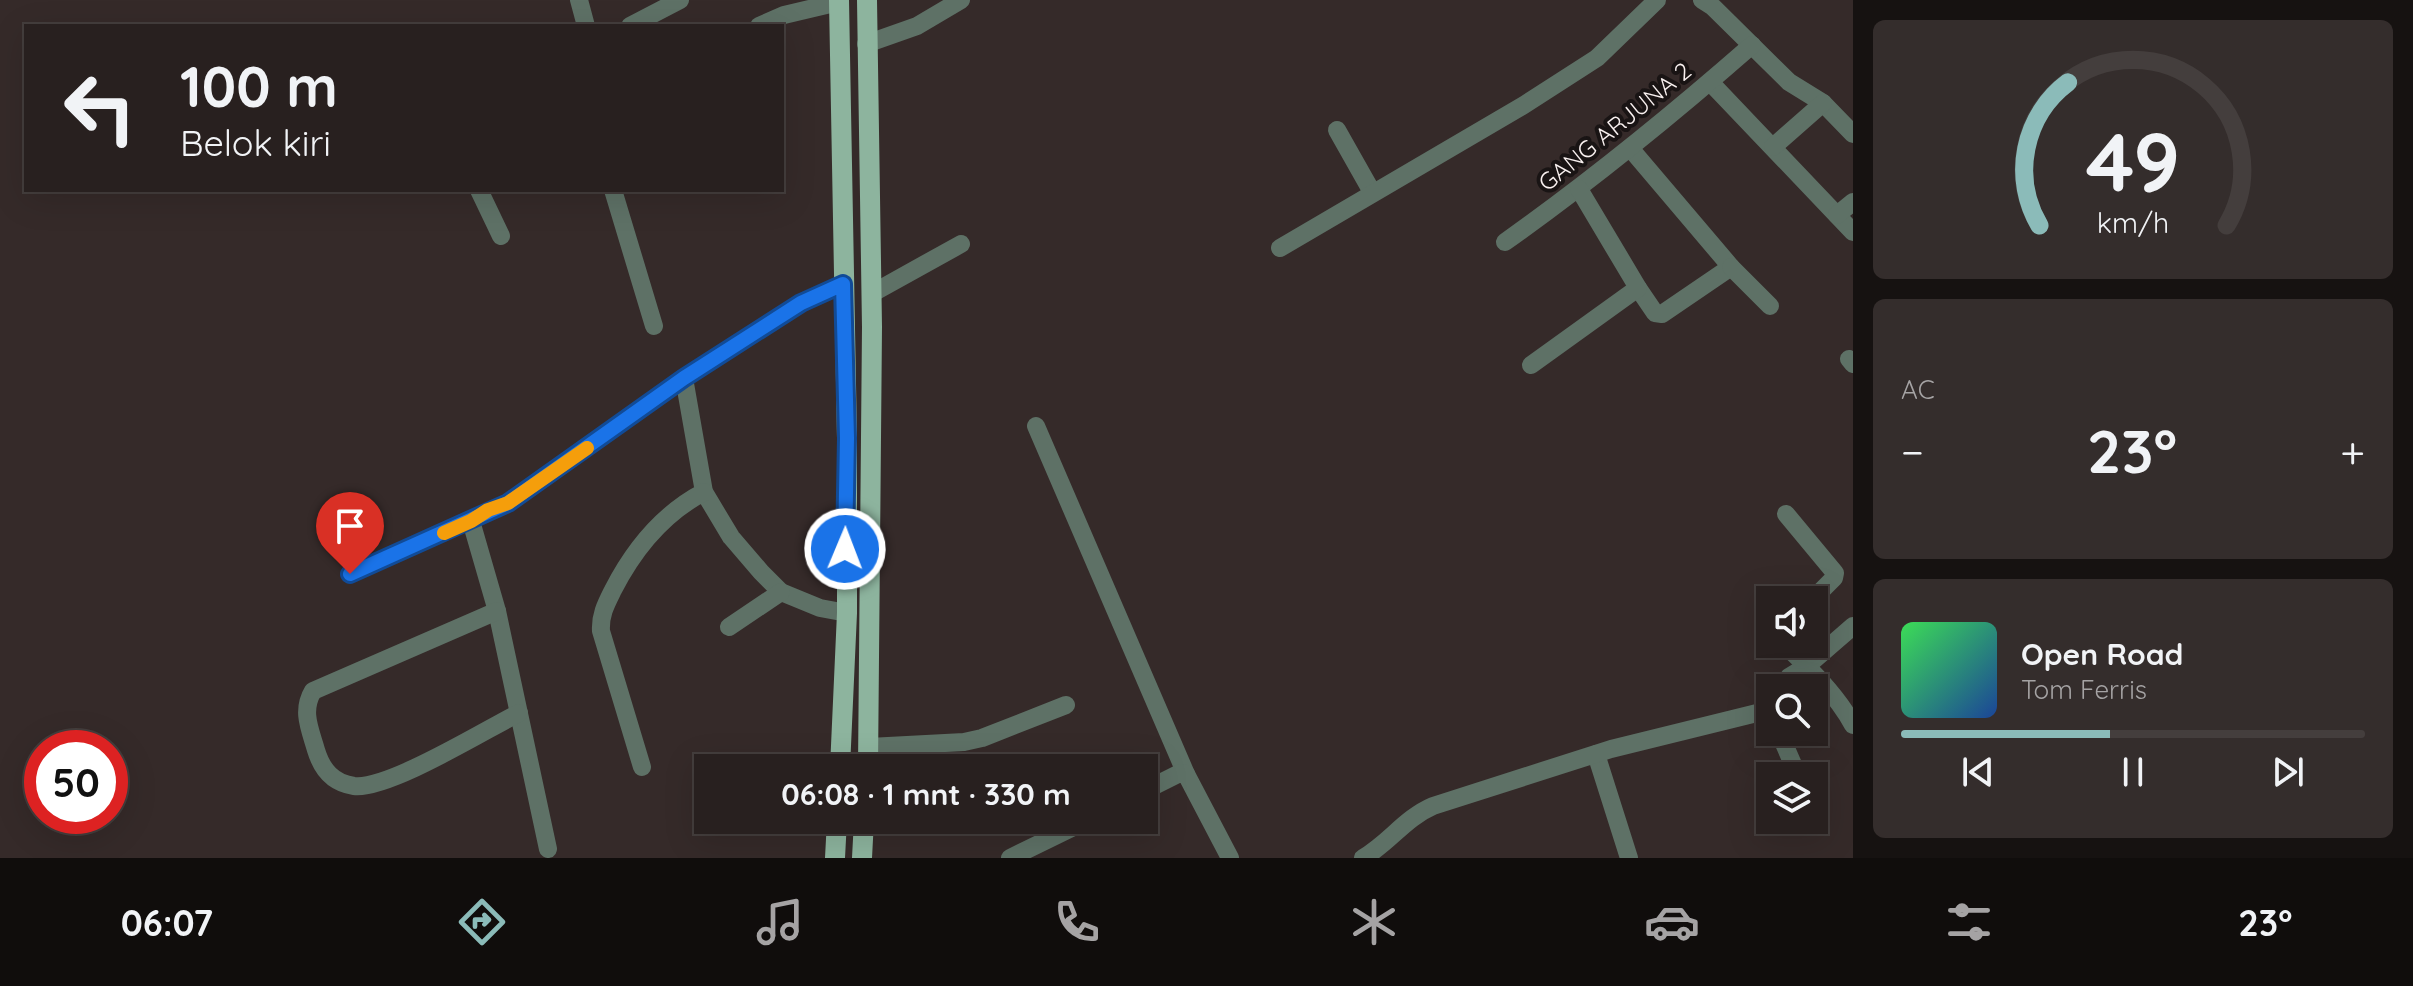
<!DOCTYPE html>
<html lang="id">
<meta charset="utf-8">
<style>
body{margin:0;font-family:Quicksand,sans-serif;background:#342d2c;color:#f1f3f6;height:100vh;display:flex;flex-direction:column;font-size:30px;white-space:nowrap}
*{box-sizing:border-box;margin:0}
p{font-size:26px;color:#a5a3a4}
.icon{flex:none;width:44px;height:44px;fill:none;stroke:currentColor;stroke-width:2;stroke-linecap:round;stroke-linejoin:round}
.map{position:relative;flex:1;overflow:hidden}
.sheet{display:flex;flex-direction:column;gap:20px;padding:20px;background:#161211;width:560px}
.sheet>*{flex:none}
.guide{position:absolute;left:24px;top:24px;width:760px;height:168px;border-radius:0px;box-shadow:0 8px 32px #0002,0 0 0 2px #443e3d;background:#28201f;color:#f1f3f6;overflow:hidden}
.controls{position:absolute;left:1756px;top:586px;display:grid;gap:16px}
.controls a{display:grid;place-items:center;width:72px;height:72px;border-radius:0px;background:#28201f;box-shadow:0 8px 32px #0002,0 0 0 2px #443e3d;font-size:40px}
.speed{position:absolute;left:24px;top:730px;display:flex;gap:16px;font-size:40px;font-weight:700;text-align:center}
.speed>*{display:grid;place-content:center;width:104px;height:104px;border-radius:50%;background:#28201f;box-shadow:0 8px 32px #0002,0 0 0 2px #443e3d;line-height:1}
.speed .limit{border:12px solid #d22;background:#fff;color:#111}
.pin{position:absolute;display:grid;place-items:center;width:68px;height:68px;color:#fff;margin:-82px -34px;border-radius:50% 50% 50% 0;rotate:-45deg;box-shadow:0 0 8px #0007}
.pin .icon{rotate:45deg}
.me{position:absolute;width:88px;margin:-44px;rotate:1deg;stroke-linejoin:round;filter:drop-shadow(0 0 6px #0008)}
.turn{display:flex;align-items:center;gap:28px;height:168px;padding:0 24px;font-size:36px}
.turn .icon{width:104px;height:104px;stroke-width:2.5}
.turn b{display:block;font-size:56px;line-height:68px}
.big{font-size:60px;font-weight:800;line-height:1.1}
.sheet .card{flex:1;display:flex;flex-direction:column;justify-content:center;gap:12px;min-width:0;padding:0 28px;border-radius:12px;background:#342d2c}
.sheet .dial{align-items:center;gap:0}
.dial svg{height:208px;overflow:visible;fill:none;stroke:#443e3d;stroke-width:7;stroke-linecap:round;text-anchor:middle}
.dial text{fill:#f1f3f6;stroke:none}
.song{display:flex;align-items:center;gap:24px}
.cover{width:96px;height:96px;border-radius:12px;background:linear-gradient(135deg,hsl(130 70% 55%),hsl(220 70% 35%))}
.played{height:8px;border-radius:4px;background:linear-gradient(90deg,#8bbbb9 45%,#443e3d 45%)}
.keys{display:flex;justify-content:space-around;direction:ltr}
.heat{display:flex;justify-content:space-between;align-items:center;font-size:44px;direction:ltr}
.trip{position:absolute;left:694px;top:754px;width:464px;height:80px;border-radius:0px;background:#28201f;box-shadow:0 8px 32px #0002,0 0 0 2px #443e3d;font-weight:800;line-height:80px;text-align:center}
.tabs{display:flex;height:128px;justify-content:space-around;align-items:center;background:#100d0c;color:#a5a3a4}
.tabs .icon{width:56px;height:56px}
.tabs .current{color:#8bbbb9}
.tabs b{font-size:36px;color:#f1f3f6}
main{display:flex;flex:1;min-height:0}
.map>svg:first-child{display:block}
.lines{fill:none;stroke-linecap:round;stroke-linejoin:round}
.minor{stroke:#5e7166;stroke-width:18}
.major{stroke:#8db49e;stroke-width:20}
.route-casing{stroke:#114b97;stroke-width:20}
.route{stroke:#1a73e8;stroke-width:14}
.slow{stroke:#f59e0b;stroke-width:14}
.labels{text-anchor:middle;stroke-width:8;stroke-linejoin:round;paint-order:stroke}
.street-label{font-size:24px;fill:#f9f1f0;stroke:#191414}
</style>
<main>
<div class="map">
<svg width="1853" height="858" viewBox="0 0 1853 858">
<rect width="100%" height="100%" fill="#352a29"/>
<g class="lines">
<g class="minor">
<path d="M579,0l7,26"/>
<path d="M1702,0l11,7 76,75 34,21 30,31"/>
<path d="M630,26l50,-26"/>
<path d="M759,26l25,-11 55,-13"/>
<path d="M866,44l51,-18 44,-26"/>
<path d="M1710,82l143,150"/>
<path d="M1337,130l35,62"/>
<path d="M1773,147l50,-44"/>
<path d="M1630,148l101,119 -69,47 -7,-1 -17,-25"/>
<path d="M479,190l22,46"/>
<path d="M613,190l41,136"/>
<path d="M1837,215l16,-13"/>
<path d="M1505,242c86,-61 167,-127 247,-197"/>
<path d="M1280,248l244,-143 73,-47 60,-58"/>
<path d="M1731,267l39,39"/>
<path d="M871,294l90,-50"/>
<path d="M1849,359l4,5"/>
<path d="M1531,365l107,-77 -59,-99"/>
<path d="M684,378l20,114 27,45 30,35 20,20 39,16 27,5"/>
<path d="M1036,426l150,348"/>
<path d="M1786,514l49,59 -1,5 -22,22"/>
<path d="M471,521l26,90 51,238"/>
<path d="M350,574l158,-71 176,-125 117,-75 42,-19"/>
<path d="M497,611l-184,80c-12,20 -3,38 3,59 6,20 17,33 38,36 34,4 131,-56 165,-73"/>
<path d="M729,627l52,-35"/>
<path d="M1784,644c25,24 53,51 69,81"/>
<path d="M1781,688l8,-11 18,-11 46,-40"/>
<path d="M1779,732l19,44"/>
<path d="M869,747l95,-5 18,-4 84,-33"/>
<path d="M1596,754l33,104"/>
<path d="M642,767l-41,-136c-1,-16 5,-27 12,-41 21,-41 49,-76 91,-98"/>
<path d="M1144,791l36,-18 6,1 44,84"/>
<path d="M1010,858l78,-38"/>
<path d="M1363,858c26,-15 42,-40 70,-52l178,-57 150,-37 9,-8"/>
</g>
<g class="major">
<path d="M839,0l8,438v175l-7,155"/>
<path d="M867,0l5,327 -4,441"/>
<path d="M835,858l2,-38"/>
<path d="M862,858l2,-38"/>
</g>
</g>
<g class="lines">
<defs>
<path id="route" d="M350,574l158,-71 176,-125 117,-75 42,-19 4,154 -2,111"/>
</defs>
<use href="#route" class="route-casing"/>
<use href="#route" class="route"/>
<path class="slow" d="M444,533l27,-12 17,-11 20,-7 79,-55"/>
</g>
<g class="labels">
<g class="street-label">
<text transform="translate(1615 127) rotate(-39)" y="8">GANG ARJUNA 2</text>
</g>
</g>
</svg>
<div class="controls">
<a><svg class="icon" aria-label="sound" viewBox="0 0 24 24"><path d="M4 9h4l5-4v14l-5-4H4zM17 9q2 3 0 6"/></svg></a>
<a><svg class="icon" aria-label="search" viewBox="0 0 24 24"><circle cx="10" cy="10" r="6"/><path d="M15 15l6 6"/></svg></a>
<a><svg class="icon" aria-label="layers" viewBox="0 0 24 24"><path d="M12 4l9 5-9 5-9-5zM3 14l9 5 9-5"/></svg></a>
</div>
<div class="speed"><div class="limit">50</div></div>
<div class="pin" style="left:350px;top:574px;background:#d93025"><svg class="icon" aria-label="arrive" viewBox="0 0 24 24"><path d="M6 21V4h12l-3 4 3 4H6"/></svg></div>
<svg class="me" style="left:845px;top:549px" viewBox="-20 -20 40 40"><circle r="17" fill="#1a73e8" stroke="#fff" stroke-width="3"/><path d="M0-11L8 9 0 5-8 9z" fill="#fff"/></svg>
<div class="trip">06:08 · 1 mnt · 330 m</div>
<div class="guide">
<div class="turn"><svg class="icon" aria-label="left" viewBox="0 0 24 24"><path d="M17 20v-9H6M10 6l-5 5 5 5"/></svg><div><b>100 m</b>Belok kiri</div></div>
</div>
</div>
<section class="sheet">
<div class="card dial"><svg viewBox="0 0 100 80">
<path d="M14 69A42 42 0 1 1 86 69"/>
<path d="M14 69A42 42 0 0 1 25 14" stroke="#8bbbb9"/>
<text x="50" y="56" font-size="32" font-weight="700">49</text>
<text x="50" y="72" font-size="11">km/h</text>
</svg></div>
<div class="card"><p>AC</p>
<div class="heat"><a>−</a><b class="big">23°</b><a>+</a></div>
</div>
<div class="card">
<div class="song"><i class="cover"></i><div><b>Open Road</b><p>Tom Ferris</p></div></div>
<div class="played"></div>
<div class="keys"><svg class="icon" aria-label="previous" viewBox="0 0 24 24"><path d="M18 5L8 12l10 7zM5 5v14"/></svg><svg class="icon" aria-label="pause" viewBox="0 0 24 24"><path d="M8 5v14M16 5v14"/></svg><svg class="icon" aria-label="next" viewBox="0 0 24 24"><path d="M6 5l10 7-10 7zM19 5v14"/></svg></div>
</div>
</section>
</main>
<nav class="tabs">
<b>06:07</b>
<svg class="icon current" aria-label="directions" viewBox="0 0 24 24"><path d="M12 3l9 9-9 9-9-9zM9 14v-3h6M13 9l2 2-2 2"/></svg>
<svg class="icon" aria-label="music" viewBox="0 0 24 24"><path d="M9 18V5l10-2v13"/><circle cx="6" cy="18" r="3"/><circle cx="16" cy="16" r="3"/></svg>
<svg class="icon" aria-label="phone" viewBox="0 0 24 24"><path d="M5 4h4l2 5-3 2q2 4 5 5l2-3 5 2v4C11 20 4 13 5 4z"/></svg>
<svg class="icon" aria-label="climate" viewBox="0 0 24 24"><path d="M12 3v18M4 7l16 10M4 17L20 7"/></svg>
<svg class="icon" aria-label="car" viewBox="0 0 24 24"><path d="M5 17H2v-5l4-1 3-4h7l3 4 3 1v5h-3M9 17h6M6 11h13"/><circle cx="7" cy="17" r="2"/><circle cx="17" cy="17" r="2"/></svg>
<svg class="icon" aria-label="filters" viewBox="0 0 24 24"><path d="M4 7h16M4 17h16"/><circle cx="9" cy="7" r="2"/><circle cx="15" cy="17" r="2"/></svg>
<b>23°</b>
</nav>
